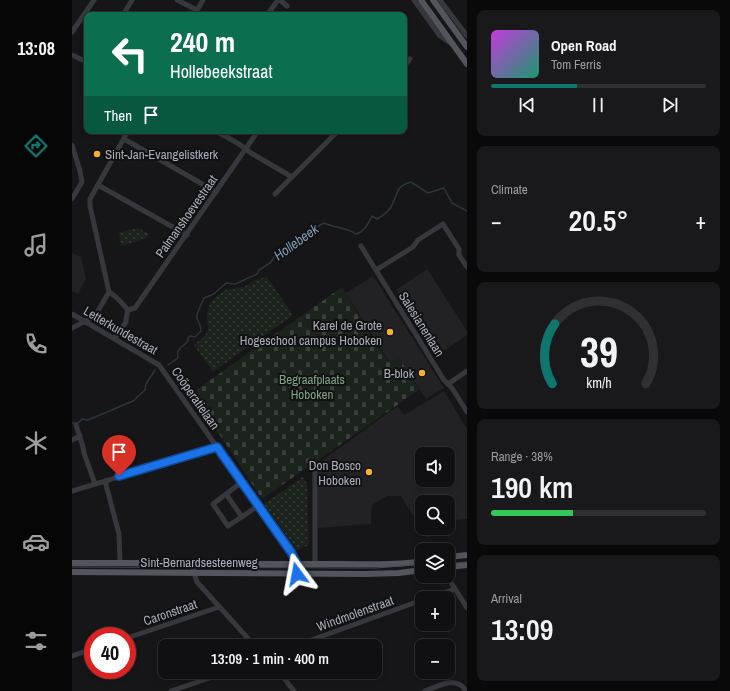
<!DOCTYPE html>
<meta charset="utf-8">
<style>
body{margin:0;font-family:"Archivo Narrow",sans-serif;background:#19191b;color:#f1f3f6;height:100vh;display:flex;flex-direction:column;font-size:15px;white-space:nowrap}
*{box-sizing:border-box;margin:0}
p{font-size:13px;color:#9c9d9f}
.icon{flex:none;width:22px;height:22px;fill:none;stroke:currentColor;stroke-width:2;stroke-linecap:round;stroke-linejoin:round}
.map{position:relative;flex:1;overflow:hidden}
.panel{display:flex;flex-direction:column;gap:10px;padding:10px;background:#09090a;width:263px}
.panel>*{flex:none}
.banner{position:absolute;left:12px;top:12px;width:323px;height:122px;border-radius:8px;box-shadow:0 2px 6px #0003,0 0 0 1px #303032;background:#0b6e4f;color:#fff;overflow:hidden}
.fabs{position:absolute;left:343px;top:447px;display:grid;gap:8px}
.fabs a{display:grid;place-items:center;width:40px;height:40px;border-radius:8px;background:#101012;box-shadow:0 2px 6px #0003,0 0 0 1px #303032;font-size:20px}
.speed{position:absolute;left:12px;top:627px;display:flex;gap:8px;font-size:20px;font-weight:700;text-align:center}
.speed>*{display:grid;place-content:center;width:52px;height:52px;border-radius:50%;background:#101012;box-shadow:0 2px 6px #0003,0 0 0 1px #303032;line-height:1}
.speed .limit{border:6px solid #d22;background:#fff;color:#111}
.pin{position:absolute;display:grid;place-items:center;width:34px;height:34px;color:#fff;margin:-41px -17px;border-radius:50% 50% 50% 0;rotate:-45deg;box-shadow:0 0 4px #0007}
.pin .icon{rotate:45deg}
.me{position:absolute;width:44px;margin:-22px;rotate:347deg;stroke-linejoin:round;filter:drop-shadow(0 0 3px #0008)}
.turn{display:flex;align-items:center;gap:14px;height:84px;padding:0 20px;font-size:18px}
.turn .icon{width:52px;height:52px;stroke-width:2.5}
.turn b{display:block;font-size:28px;line-height:34px}
.then{display:flex;align-items:center;height:38px;padding:0 20px;background:#0003;gap:8px;font-size:15px}
.big{font-size:30px;font-weight:600;line-height:1.1}
.panel .card{flex:1;display:flex;flex-direction:column;justify-content:center;gap:6px;min-width:0;padding:0 14px;border-radius:8px;background:#19191b}
.panel .dial{align-items:center;gap:0}
.dial svg{height:104px;overflow:visible;fill:none;stroke:#303032;stroke-width:7;stroke-linecap:round;text-anchor:middle}
.dial text{fill:#f1f3f6;stroke:none}
.song{display:flex;align-items:center;gap:12px}
.cover{width:48px;height:48px;border-radius:6px;background:linear-gradient(135deg,hsl(290 70% 55%),hsl(160 70% 35%))}
.played{height:4px;border-radius:2px;background:linear-gradient(90deg,#0f766e 40%,#303032 40%)}
.keys{display:flex;justify-content:space-around;direction:ltr}
.heat{display:flex;justify-content:space-between;align-items:center;font-size:22px;direction:ltr}
.charge{height:6px;border-radius:3px;background:linear-gradient(90deg,#34c759 38%,#303032 0)}
.trip{position:absolute;left:86px;top:639px;width:224px;height:40px;border-radius:8px;background:#101012;box-shadow:0 2px 6px #0003,0 0 0 1px #303032;font-weight:600;line-height:40px;text-align:center}
main{display:flex;flex:1;min-height:0}
.tabs{display:flex;flex-direction:column;width:72px;justify-content:space-around;align-items:center;background:#060607;color:#9c9d9f}
.tabs .icon{width:28px;height:28px}
.tabs .current{color:#0f766e}
.tabs b{font-size:18px;color:#f1f3f6}
.map>svg:first-child{display:block}
.built{fill:#222225;fill-rule:evenodd}
.cemetery{fill:url(#cemetery-stones)}
.park{fill:url(#park-dots)}
.lines{fill:none;stroke-linecap:round;stroke-linejoin:round}
.stream{stroke:#2c353c;stroke-width:1.5}
.minor{stroke:#37383d;stroke-width:5}
.major{stroke:#53555c;stroke-width:6}
.tram{stroke:#4a4c52;stroke-width:1}
.route-casing{stroke:#114b97;stroke-width:10}
.route{stroke:#1a73e8;stroke-width:7}
.poi-dot{fill:#f2b134;stroke:#111113;stroke-width:1.5}
.labels{text-anchor:middle;stroke-width:4;stroke-linejoin:round;paint-order:stroke}
.poi-label{font-size:13px;fill:#a8adb8;stroke:#111113;text-anchor:end}
.street-label{font-size:13px;fill:#a8adb8;stroke:#111113}
.park-label{font-size:13px;fill:#7fa381;stroke:#111113}
.water-label{font-size:14px;font-style:italic;fill:#7f9bb3;stroke:#111113}
</style>
<main>
<nav class="tabs">
<b>13:08</b>
<svg class="icon current" aria-label="directions" viewBox="0 0 24 24"><path d="M12 3l9 9-9 9-9-9zM9 14v-3h6M13 9l2 2-2 2"/></svg>
<svg class="icon" aria-label="music" viewBox="0 0 24 24"><path d="M9 18V5l10-2v13"/><circle cx="6" cy="18" r="3"/><circle cx="16" cy="16" r="3"/></svg>
<svg class="icon" aria-label="phone" viewBox="0 0 24 24"><path d="M5 4h4l2 5-3 2q2 4 5 5l2-3 5 2v4C11 20 4 13 5 4z"/></svg>
<svg class="icon" aria-label="climate" viewBox="0 0 24 24"><path d="M12 3v18M4 7l16 10M4 17L20 7"/></svg>
<svg class="icon" aria-label="car" viewBox="0 0 24 24"><path d="M5 17H2v-5l4-1 3-4h7l3 4 3 1v5h-3M9 17h6M6 11h13"/><circle cx="7" cy="17" r="2"/><circle cx="17" cy="17" r="2"/></svg>
<svg class="icon" aria-label="filters" viewBox="0 0 24 24"><path d="M4 7h16M4 17h16"/><circle cx="9" cy="7" r="2"/><circle cx="15" cy="17" r="2"/></svg>
</nav>
<div class="map">
<svg width="395" height="691" viewBox="0 0 395 691">
<defs>
<pattern id="cemetery-stones" width="16" height="16" patternUnits="userSpaceOnUse"><rect width="16" height="16" fill="#1c231d"/><path d="M2 7V4a2 2 0 0 1 4 0v3zM10 15v-3a2 2 0 0 1 4 0v3z" fill="#3a403c"/></pattern>
<pattern id="park-dots" width="8" height="8" patternUnits="userSpaceOnUse"><rect width="8" height="8" fill="#1c231d"/><path d="M2 2h.1M6 6h.1" fill="none" stroke="#3a403c" stroke-width="1.8" stroke-linecap="round"/></pattern>
</defs>
<rect width="100%" height="100%" fill="#161618"/>
<g class="built">
<path d="M0,253l9,4 5,22 -8,15 -6,-3z"/>
<path d="M355,269l40,62v4l-31,21 -40,-66z"/>
<path d="M301,276l71,112 -18,11 -27,-41 -9,5 -44,-70z"/>
<path d="M372,391l23,38v90l-12,1 -7,5v-23h-26v26h21l-16,10 -26,-42h-14l-15,9 -1,19 -53,4 -1,-64 81,-58 6,9zM350,454h26v26h-26z"/>
</g>
<path class="cemetery" d="M270,287l33,56 15,20 9,-5 20,32 -157,109 -70,-106z"/>
<g class="park">
<path d="M66,228l11,6 -2,4 -26,8 -2,-13z"/>
<path d="M195,277l26,38 -80,57 -19,-27 11,-9 3,-6 -1,-16 4,-13 14,-11 19,-3 11,-7z"/>
<path d="M231,477l4,7 2,61 -12,5 -33,-46z"/>
</g>
<g class="lines">
<g class="stream">
<path d="M96,365l10,-7c-2,-10 5,-11 10,-17v-3l2,-2 5,1 6,-6 -1,-6 -3,-6v-5l7,-16 10,-4 12,-11 9,1 22,-10 2,-4 11,-7 5,-7 9,-2 9,-8 12,-6 3,-8 16,-9c10,5 23,4 32,11 9,-3 12,-10 16,-18l5,3c7,-4 13,-8 16,-16 6,-12 2,-16 18,-21l17,11 16,-5 8,15 15,8"/>
<path d="M0,423h6l4,-4 6,1 45,-19 12,-11 1,-6 9,-14"/>
</g>
<g class="minor">
<path d="M105,0l20,10"/>
<path d="M208,0l7,6"/>
<path d="M342,0l26,36 12,8"/>
<path d="M368,0l27,36"/>
<path d="M51,15l9,-15"/>
<path d="M122,15l9,-15"/>
<path d="M195,15l11,-15"/>
<path d="M0,32l22,-32"/>
<path d="M0,55l15,7"/>
<path d="M332,66l6,-7"/>
<path d="M144,131l23,13 12,9 41,24"/>
<path d="M52,139l92,53"/>
<path d="M0,145l8,26 2,11 -10,17"/>
<path d="M26,185l89,50"/>
<path d="M203,194l63,-63"/>
<path d="M289,246l83,134 8,8 15,24"/>
<path d="M304,270l37,-23 5,-7 25,-16 16,25v6l8,12"/>
<path d="M37,292l-19,-86v-7l38,-68"/>
<path d="M37,292c9,5 12,11 19,18"/>
<path d="M56,310l7,-2 123,-177"/>
<path d="M0,314l87,51 132,187 6,12v10"/>
<path d="M0,328l23,-12 14,-24"/>
<path d="M43,338l11,-16v-3l2,-9"/>
<path d="M376,384l19,-13"/>
<path d="M4,425l7,22 1,6 11,31"/>
<path d="M0,440l8,-4"/>
<path d="M243,470v94"/>
<path d="M33,481l14,53 1,29"/>
<path d="M170,482l-29,22 15,22 30,-20"/>
<path d="M0,491l145,-44"/>
<path d="M154,494l16,23"/>
<path d="M121,564l1,9 3,9 58,64"/>
<path d="M375,576l20,32"/>
<path d="M357,598l26,-9"/>
<path d="M55,638l92,-31"/>
<path d="M223,646l127,-46"/>
<path d="M0,656l21,-7"/>
<path d="M207,672l15,19"/>
<path d="M99,691l56,-19"/>
<path d="M353,691c13,-5 32,-16 41,0"/>
</g>
<g class="major">
<path d="M349,0l46,64"/>
<path d="M361,0l34,47"/>
<path d="M376,557l19,-2"/>
<path d="M0,563h136l18,2 8,-1c36,0 72,0 108,0 24,0 56,2 80,-3"/>
<path d="M376,567l19,-2"/>
<path d="M0,572l293,2 34,-1 23,-3"/>
</g>
<g class="tram">
<path d="M376,564l19,-2"/>
<path d="M0,567l304,1 46,-4"/>
</g>
</g>
<g class="lines">
<defs>
<path id="route" d="M47,476l98,-29 74,105 6,12v10"/>
</defs>
<use href="#route" class="route-casing"/>
<use href="#route" class="route"/>
</g>
<g class="poi-dot">
<circle cx="25" cy="154" r="4"/>
<circle cx="318" cy="332" r="4"/>
<circle cx="350" cy="373" r="4"/>
<circle cx="297" cy="472" r="4"/>
</g>
<g class="labels">
<g class="poi-label">
<text x="33" y="159" text-anchor="start">Sint-Jan-Evangelistkerk</text>
<text x="310" y="330">Karel de Grote<tspan x="310" dy="15">Hogeschool campus Hoboken</tspan></text>
<text x="342" y="378">B-blok</text>
<text x="289" y="470">Don Bosco<tspan x="289" dy="15">Hoboken</tspan></text>
</g>
<g class="street-label">
<text transform="translate(114 216) rotate(-55)" y="5">Palmanshoevestraat</text>
<text transform="translate(350 324) rotate(58)" y="5">Salesianenlaan</text>
<text transform="translate(49 330) rotate(30)" y="5">Letterkundestraat</text>
<text transform="translate(124 398) rotate(55)" y="5">Coöperatielaan</text>
<text x="127" y="567">Sint-Bernardsesteenweg</text>
<text transform="translate(98 612) rotate(-19)" y="5">Caronstraat</text>
<text transform="translate(283 613) rotate(-20)" y="5">Windmolenstraat</text>
</g>
<g class="park-label">
<text x="240" y="384">Begraafplaats<tspan x="240" dy="15">Hoboken</tspan></text>
</g>
<g class="water-label">
<text transform="translate(224 242) rotate(-36)" y="5">Hollebeek</text>
</g>
</g>
</svg>
<div class="fabs">
<a><svg class="icon" aria-label="sound" viewBox="0 0 24 24"><path d="M4 9h4l5-4v14l-5-4H4zM17 9q2 3 0 6"/></svg></a>
<a><svg class="icon" aria-label="search" viewBox="0 0 24 24"><circle cx="10" cy="10" r="6"/><path d="M15 15l6 6"/></svg></a>
<a><svg class="icon" aria-label="layers" viewBox="0 0 24 24"><path d="M12 4l9 5-9 5-9-5zM3 14l9 5 9-5"/></svg></a>
<a>+</a>
<a>−</a>
</div>
<div class="speed"><div class="limit">40</div></div>
<div class="pin" style="left:47px;top:476px;background:#d93025"><svg class="icon" aria-label="arrive" viewBox="0 0 24 24"><path d="M6 21V4h12l-3 4 3 4H6"/></svg></div>
<svg class="me" style="left:225px;top:574px" viewBox="-20 -20 40 40"><path d="M0-17L14 15 0 8-14 15z" fill="#1a73e8" stroke="#fff" stroke-width="4"/></svg>
<div class="trip">13:09 · 1 min · 400 m</div>
<div class="banner">
<div class="turn"><svg class="icon" aria-label="left" viewBox="0 0 24 24"><path d="M17 20v-9H6M10 6l-5 5 5 5"/></svg><div><b>240 m</b>Hollebeekstraat</div></div>
<div class="then">Then<svg class="icon" aria-label="arrive" viewBox="0 0 24 24"><path d="M6 21V4h12l-3 4 3 4H6"/></svg></div>
</div>
</div>
<section class="panel">
<div class="card">
<div class="song"><i class="cover"></i><div><b>Open Road</b><p>Tom Ferris</p></div></div>
<div class="played"></div>
<div class="keys"><svg class="icon" aria-label="previous" viewBox="0 0 24 24"><path d="M18 5L8 12l10 7zM5 5v14"/></svg><svg class="icon" aria-label="pause" viewBox="0 0 24 24"><path d="M8 5v14M16 5v14"/></svg><svg class="icon" aria-label="next" viewBox="0 0 24 24"><path d="M6 5l10 7-10 7zM19 5v14"/></svg></div>
</div>
<div class="card"><p>Climate</p>
<div class="heat"><a>−</a><b class="big">20.5°</b><a>+</a></div>
</div>
<div class="card dial"><svg viewBox="0 0 100 80">
<path d="M14 69A42 42 0 1 1 86 69"/>
<path d="M14 69A42 42 0 0 1 16 23" stroke="#0f766e"/>
<text x="50" y="56" font-size="32" font-weight="700">39</text>
<text x="50" y="72" font-size="11">km/h</text>
</svg></div>
<div class="card"><p>Range · 38%</p><b class="big">190 km</b><div class="charge"></div></div>
<div class="card"><p>Arrival</p><b class="big">13:09</b></div>
</section>
</main>
